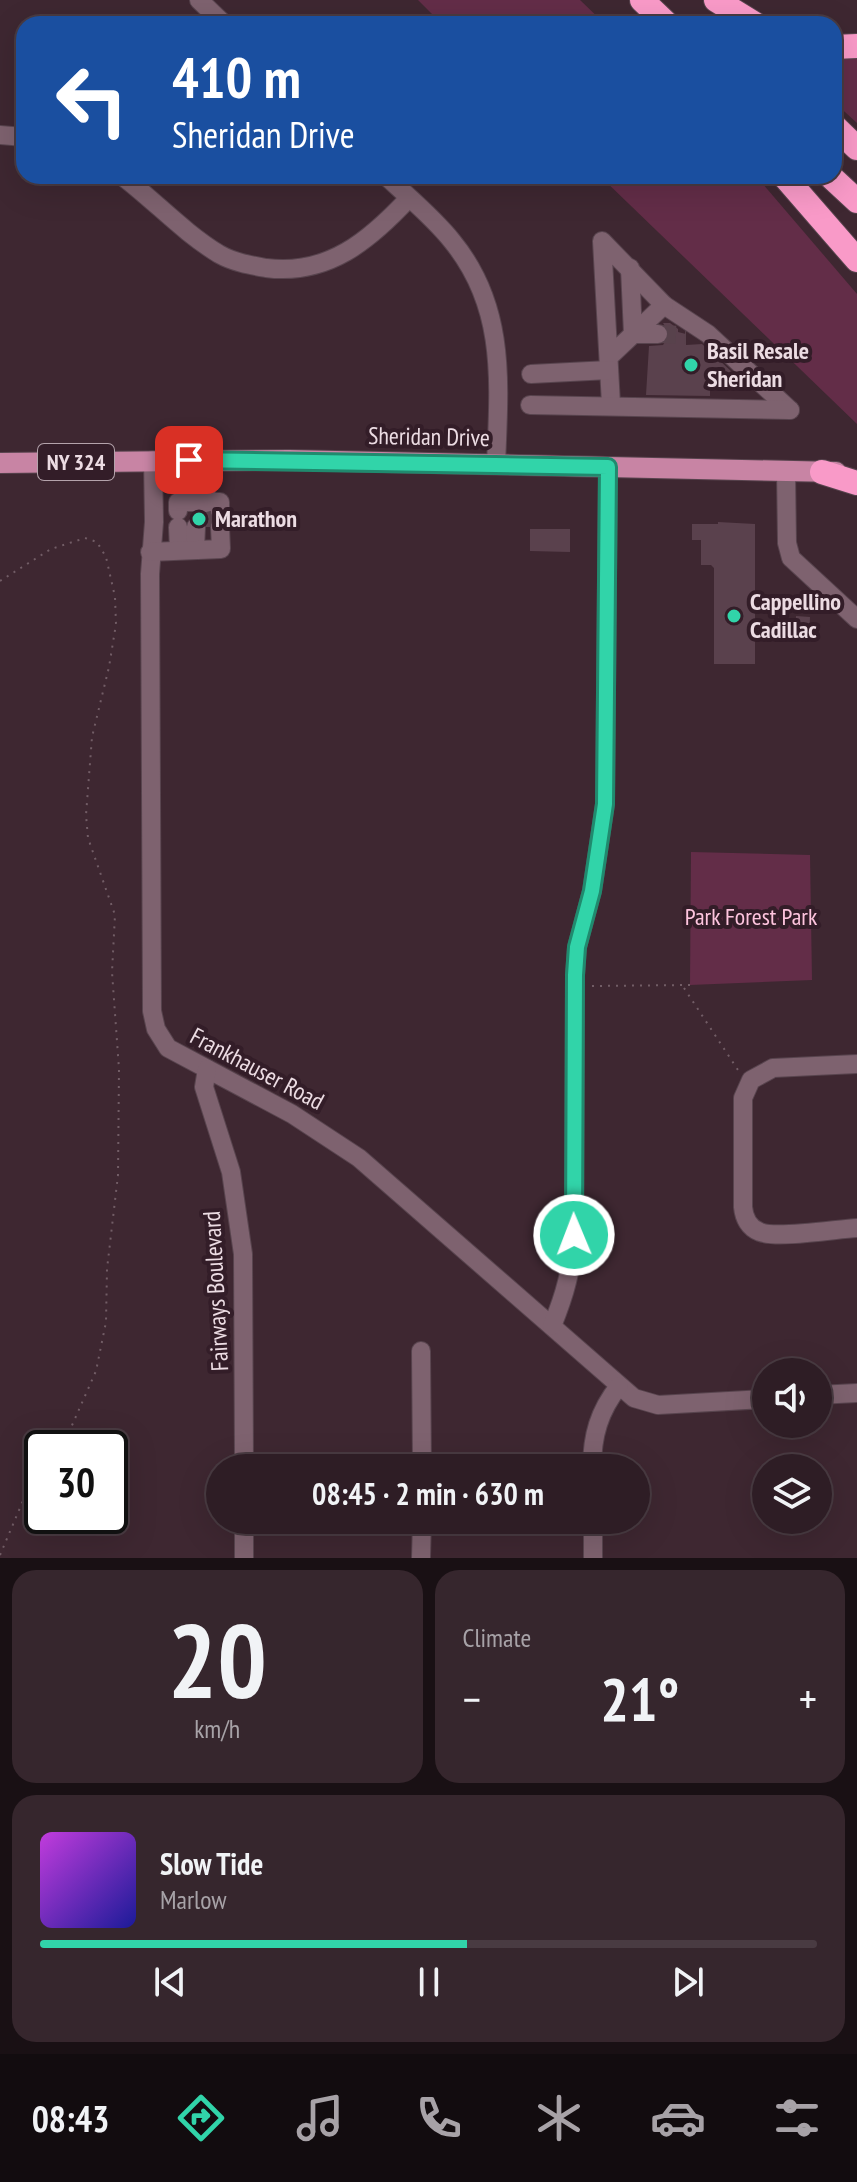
<!DOCTYPE html>
<meta charset="utf-8">
<style>
body{margin:0;font-family:"PT Sans Narrow",sans-serif;background:#36262d;color:#f1f3f6;height:100vh;display:flex;flex-direction:column;font-size:30px;white-space:nowrap}
*{box-sizing:border-box;margin:0}
p{font-size:26px;color:#a7a2a7}
.icon{flex:none;width:44px;height:44px;fill:none;stroke:currentColor;stroke-width:2;stroke-linecap:round;stroke-linejoin:round}
.map{position:relative;height:1558px;overflow:hidden}
.sheet{display:flex;flex-direction:column;gap:12px;padding:12px;background:#191014;flex:1}
.sheet>*{flex:none}
.top-card{position:absolute;left:16px;top:16px;width:826px;height:168px;border-radius:24px;box-shadow:0 8px 32px #0002,0 0 0 2px #493b42;background:#1a4fa0;color:#fff;overflow:hidden}
.buttons{position:absolute;left:752px;top:1358px;display:grid;gap:16px}
.buttons a{display:grid;place-items:center;width:80px;height:80px;border-radius:50%;background:#2e1d25;box-shadow:0 8px 32px #0002,0 0 0 2px #493b42;font-size:40px}
.speed{position:absolute;left:24px;top:1430px;display:flex;gap:16px;font-size:40px;font-weight:700;text-align:center}
.speed>*{display:grid;place-content:center;width:104px;height:104px;border-radius:50%;background:#2e1d25;box-shadow:0 8px 32px #0002,0 0 0 2px #493b42;line-height:1}
.speed .limit{border:4px solid #111;border-radius:12px;background:#fff;color:#111}
.pin{position:absolute;display:grid;place-items:center;width:68px;height:68px;color:#fff;margin:-34px;border-radius:16px;box-shadow:0 4px 12px #0006}
.me{position:absolute;width:88px;margin:-44px;rotate:359deg;stroke-linejoin:round;filter:drop-shadow(0 0 6px #0008)}
.turn{display:flex;align-items:center;gap:28px;height:168px;padding:0 24px;font-size:36px}
.turn .icon{width:104px;height:104px;stroke-width:2.5}
.turn b{display:block;font-size:56px;line-height:68px}
.big{font-size:60px;font-weight:700;line-height:1.1}
.sheet .tile{flex:1;display:flex;flex-direction:column;justify-content:center;gap:12px;min-width:0;padding:0 28px;border-radius:24px;background:#36262d}
.sheet .dial{align-items:center;gap:0}
.dial b{font-size:104px;line-height:1}
.song{display:flex;align-items:center;gap:24px}
.cover{width:96px;height:96px;border-radius:12px;background:linear-gradient(135deg,hsl(290 70% 55%),hsl(240 70% 35%))}
.played{height:8px;border-radius:4px;background:linear-gradient(90deg,#31d4a9 55%,#493b42 55%)}
.keys{display:flex;justify-content:space-around;direction:ltr}
.heat{display:flex;justify-content:space-between;align-items:center;font-size:44px;direction:ltr}
.sheet .tiles{flex:1;display:grid;gap:12px;grid-template-columns:1fr 1fr}
.tile:last-child{grid-column:span 2}
.trip{position:absolute;left:206px;top:1454px;width:444px;height:80px;border-radius:40px;background:#2e1d25;box-shadow:0 8px 32px #0002,0 0 0 2px #493b42;font-weight:700;line-height:80px;text-align:center}
.tabs{display:flex;height:128px;justify-content:space-around;align-items:center;background:#120c0f;color:#a7a2a7}
.tabs .icon{width:56px;height:56px}
.tabs .active{color:#31d4a9}
.tabs b{font-size:36px;color:#f1f3f6}
.map>svg:first-child{display:block}
.green{fill:#632d48}
.building{fill:#5a414d}
.lines{fill:none;stroke-linecap:round;stroke-linejoin:round}
.minor-tunnel{stroke:#58424c;stroke-width:18;stroke-dasharray:18 9;stroke-linecap:butt}
.minor-casing{stroke:#58444e;stroke-width:20}
.major-casing{stroke:#58444e;stroke-width:22}
.highway-casing{stroke:#58444e;stroke-width:26}
.path{stroke:#725d66;stroke-width:2;stroke-dasharray:2 6;stroke-linecap:butt}
.minor{stroke:#7e626f;stroke-width:18}
.major{stroke:#c884a4;stroke-width:20}
.highway{stroke:#f99ac8;stroke-width:24}
.route-casing{stroke:#208a6e;stroke-width:20}
.route{stroke:#31d4a9;stroke-width:14}
.poi-dot{fill:#31d4a9;stroke:#331d28;stroke-width:3}
.labels{text-anchor:middle;stroke-width:8;stroke-linejoin:round;paint-order:stroke}
.shield{fill:#331d28;stroke:#b4a3ab;stroke-width:2}
.shield-label{font-size:22px;font-weight:bold;fill:#ecdce3}
.poi-label{font-size:24px;font-weight:bold;fill:#ecdce3;stroke:#331d28;text-anchor:start}
.street-label{font-size:24px;fill:#ecdce3;stroke:#331d28}
.park-label{font-size:24px;fill:#fec4de;stroke:#331d28}
</style>
<div class="map">
<svg width="857" height="1558" viewBox="0 0 857 1558">
<rect width="100%" height="100%" fill="#3e2731"/>
<g class="green">
<path d="M418,0h162l25,24h-163z"/>
<path d="M857,52v71l-23,-21v-49z"/>
<path d="M600,176h156l101,118v130z"/>
<path d="M691,852l119,3 2,125 -122,5z"/>
</g>
<g class="building">
<path d="M663,323h7l8,6v3l8,2v11l16,-1 48,45 -40,-2v9l-64,-1 3,-49 14,-1 7,-10z"/>
<path d="M718,522l37,2v140h-41v-96l-3,-3h-10v-25h-9v-16h26z"/>
<path d="M530,529h40v23l-40,-1z"/>
<path d="M796,616l14,1 -1,24h-14z"/>
</g>
<g class="lines">
<g class="minor-tunnel">
<path d="M658,334l28,1"/>
<path d="M211,511v16"/>
</g>
<defs>
<g id="minor">
<path d="M199,0l25,24"/>
<path d="M0,135l24,2"/>
<path d="M122,176c33,25 61,56 97,78 14,8 30,11 47,14 62,8 104,-28 143,-70"/>
<path d="M386,176c22,21 47,41 66,65 55,67 47,143 44,224"/>
<path d="M630,268l3,66"/>
<path d="M664,305l44,29 82,76"/>
<path d="M633,334h25"/>
<path d="M609,357l55,-52 -62,-64 9,163"/>
<path d="M531,374l78,-4"/>
<path d="M530,405l260,5"/>
<path d="M153,460l1,62 -4,52 2,437 4,18 12,19 124,66 67,44 275,240 24,7 108,-6"/>
<path d="M786,471l1,72 4,15 66,61"/>
<path d="M206,503l1,-43"/>
<path d="M178,511v-9h42v9"/>
<path d="M178,527l1,23"/>
<path d="M195,549l1,-22"/>
<path d="M150,552l71,-3 -1,-22"/>
<path d="M857,1064l-84,4 -22,12 -8,18v109c1,11 6,21 17,25 17,7 77,-3 97,-4"/>
<path d="M207,1069l-3,18 27,85 12,82 1,214"/>
<path d="M552,1326c14,-34 19,-55 22,-91l1,-260 2,-28 15,-56 13,-87 3,-337"/>
<path d="M421,1351l1,117"/>
<path d="M818,1395l39,-2"/>
<path d="M592,1468c0,-32 7,-57 27,-82"/>
<path d="M244,1520v38"/>
<path d="M593,1520v38"/>
<path d="M421,1558l1,-38"/>
</g>
<path id="major" d="M0,463l289,-3 547,12"/>
<g id="highway">
<path d="M642,0l25,24"/>
<path d="M716,0l39,24"/>
<path d="M834,47l23,-1"/>
<path d="M834,126l23,22"/>
<path d="M784,176l73,84"/>
<path d="M830,176l27,25"/>
<path d="M822,472l35,11"/>
</g>
</defs>
<use href="#minor" class="minor-casing"/>
<use href="#major" class="major-casing"/>
<use href="#highway" class="highway-casing"/>
<g class="path">
<path d="M0,581l51,-32 34,-11 12,4 9,15 9,40 1,27 -7,43 -17,70 -6,78 2,23 27,77 -3,57 7,97 -1,106 -11,94 -1,53 -10,49 -34,77"/>
<path d="M592,986l98,-1"/>
<path d="M684,988l54,82"/>
<path d="M0,1555l28,-66 14,-21"/>
</g>
<use href="#minor" class="minor"/>
<use href="#major" class="major"/>
<use href="#highway" class="highway"/>
</g>
<g class="lines">
<defs>
<path id="route" d="M189,460l419,7 -3,337 -13,87 -15,56 -2,28 -1,260"/>
</defs>
<use href="#route" class="route-casing"/>
<use href="#route" class="route"/>
</g>
<g class="poi-dot">
<circle cx="691" cy="365" r="8"/>
<circle cx="199" cy="519" r="8"/>
<circle cx="734" cy="616" r="8"/>
</g>
<g class="labels">
<rect class="shield" x="38" y="444" width="76" height="36" rx="6"/>
<g class="shield-label">
<text x="76" y="470">NY 324</text>
</g>
<g class="poi-label">
<text x="707" y="359">Basil Resale<tspan x="707" dy="28">Sheridan</tspan></text>
<text x="215" y="527">Marathon</text>
<text x="750" y="610">Cappellino<tspan x="750" dy="28">Cadillac</tspan></text>
</g>
<g class="street-label">
<text transform="translate(429 437) rotate(1)" y="8">Sheridan Drive</text>
<text transform="translate(257 1069) rotate(28)" y="8">Frankhauser Road</text>
<text transform="translate(216 1291) rotate(-93)" y="8">Fairways Boulevard</text>
</g>
<g class="park-label">
<text x="751" y="925">Park Forest Park</text>
</g>
</g>
</svg>
<div class="buttons">
<a><svg class="icon" aria-label="sound" viewBox="0 0 24 24"><path d="M4 9h4l5-4v14l-5-4H4zM17 9q2 3 0 6"/></svg></a>
<a><svg class="icon" aria-label="layers" viewBox="0 0 24 24"><path d="M12 4l9 5-9 5-9-5zM3 14l9 5 9-5"/></svg></a>
</div>
<div class="speed"><div class="limit">30</div></div>
<div class="pin" style="left:189px;top:460px;background:#d93025"><svg class="icon" aria-label="arrive" viewBox="0 0 24 24"><path d="M6 21V4h12l-3 4 3 4H6"/></svg></div>
<svg class="me" style="left:574px;top:1235px" viewBox="-20 -20 40 40"><circle r="17" fill="#31d4a9" stroke="#fff" stroke-width="3"/><path d="M0-11L8 9 0 5-8 9z" fill="#fff"/></svg>
<div class="trip">08:45 · 2 min · 630 m</div>
<div class="top-card">
<div class="turn"><svg class="icon" aria-label="left" viewBox="0 0 24 24"><path d="M17 20v-9H6M10 6l-5 5 5 5"/></svg><div><b>410 m</b>Sheridan Drive</div></div>
</div>
</div>
<section class="sheet">
<div class="tiles">
<div class="tile dial"><b>20</b><p>km/h</p></div>
<div class="tile"><p>Climate</p>
<div class="heat"><a>−</a><b class="big">21°</b><a>+</a></div>
</div>
<div class="tile">
<div class="song"><i class="cover"></i><div><b>Slow Tide</b><p>Marlow</p></div></div>
<div class="played"></div>
<div class="keys"><svg class="icon" aria-label="previous" viewBox="0 0 24 24"><path d="M18 5L8 12l10 7zM5 5v14"/></svg><svg class="icon" aria-label="pause" viewBox="0 0 24 24"><path d="M8 5v14M16 5v14"/></svg><svg class="icon" aria-label="next" viewBox="0 0 24 24"><path d="M6 5l10 7-10 7zM19 5v14"/></svg></div>
</div>
</div>
</section>
<nav class="tabs">
<b>08:43</b>
<svg class="icon active" aria-label="directions" viewBox="0 0 24 24"><path d="M12 3l9 9-9 9-9-9zM9 14v-3h6M13 9l2 2-2 2"/></svg>
<svg class="icon" aria-label="music" viewBox="0 0 24 24"><path d="M9 18V5l10-2v13"/><circle cx="6" cy="18" r="3"/><circle cx="16" cy="16" r="3"/></svg>
<svg class="icon" aria-label="phone" viewBox="0 0 24 24"><path d="M5 4h4l2 5-3 2q2 4 5 5l2-3 5 2v4C11 20 4 13 5 4z"/></svg>
<svg class="icon" aria-label="climate" viewBox="0 0 24 24"><path d="M12 3v18M4 7l16 10M4 17L20 7"/></svg>
<svg class="icon" aria-label="car" viewBox="0 0 24 24"><path d="M5 17H2v-5l4-1 3-4h7l3 4 3 1v5h-3M9 17h6M6 11h13"/><circle cx="7" cy="17" r="2"/><circle cx="17" cy="17" r="2"/></svg>
<svg class="icon" aria-label="filters" viewBox="0 0 24 24"><path d="M4 7h16M4 17h16"/><circle cx="9" cy="7" r="2"/><circle cx="15" cy="17" r="2"/></svg>
</nav>
